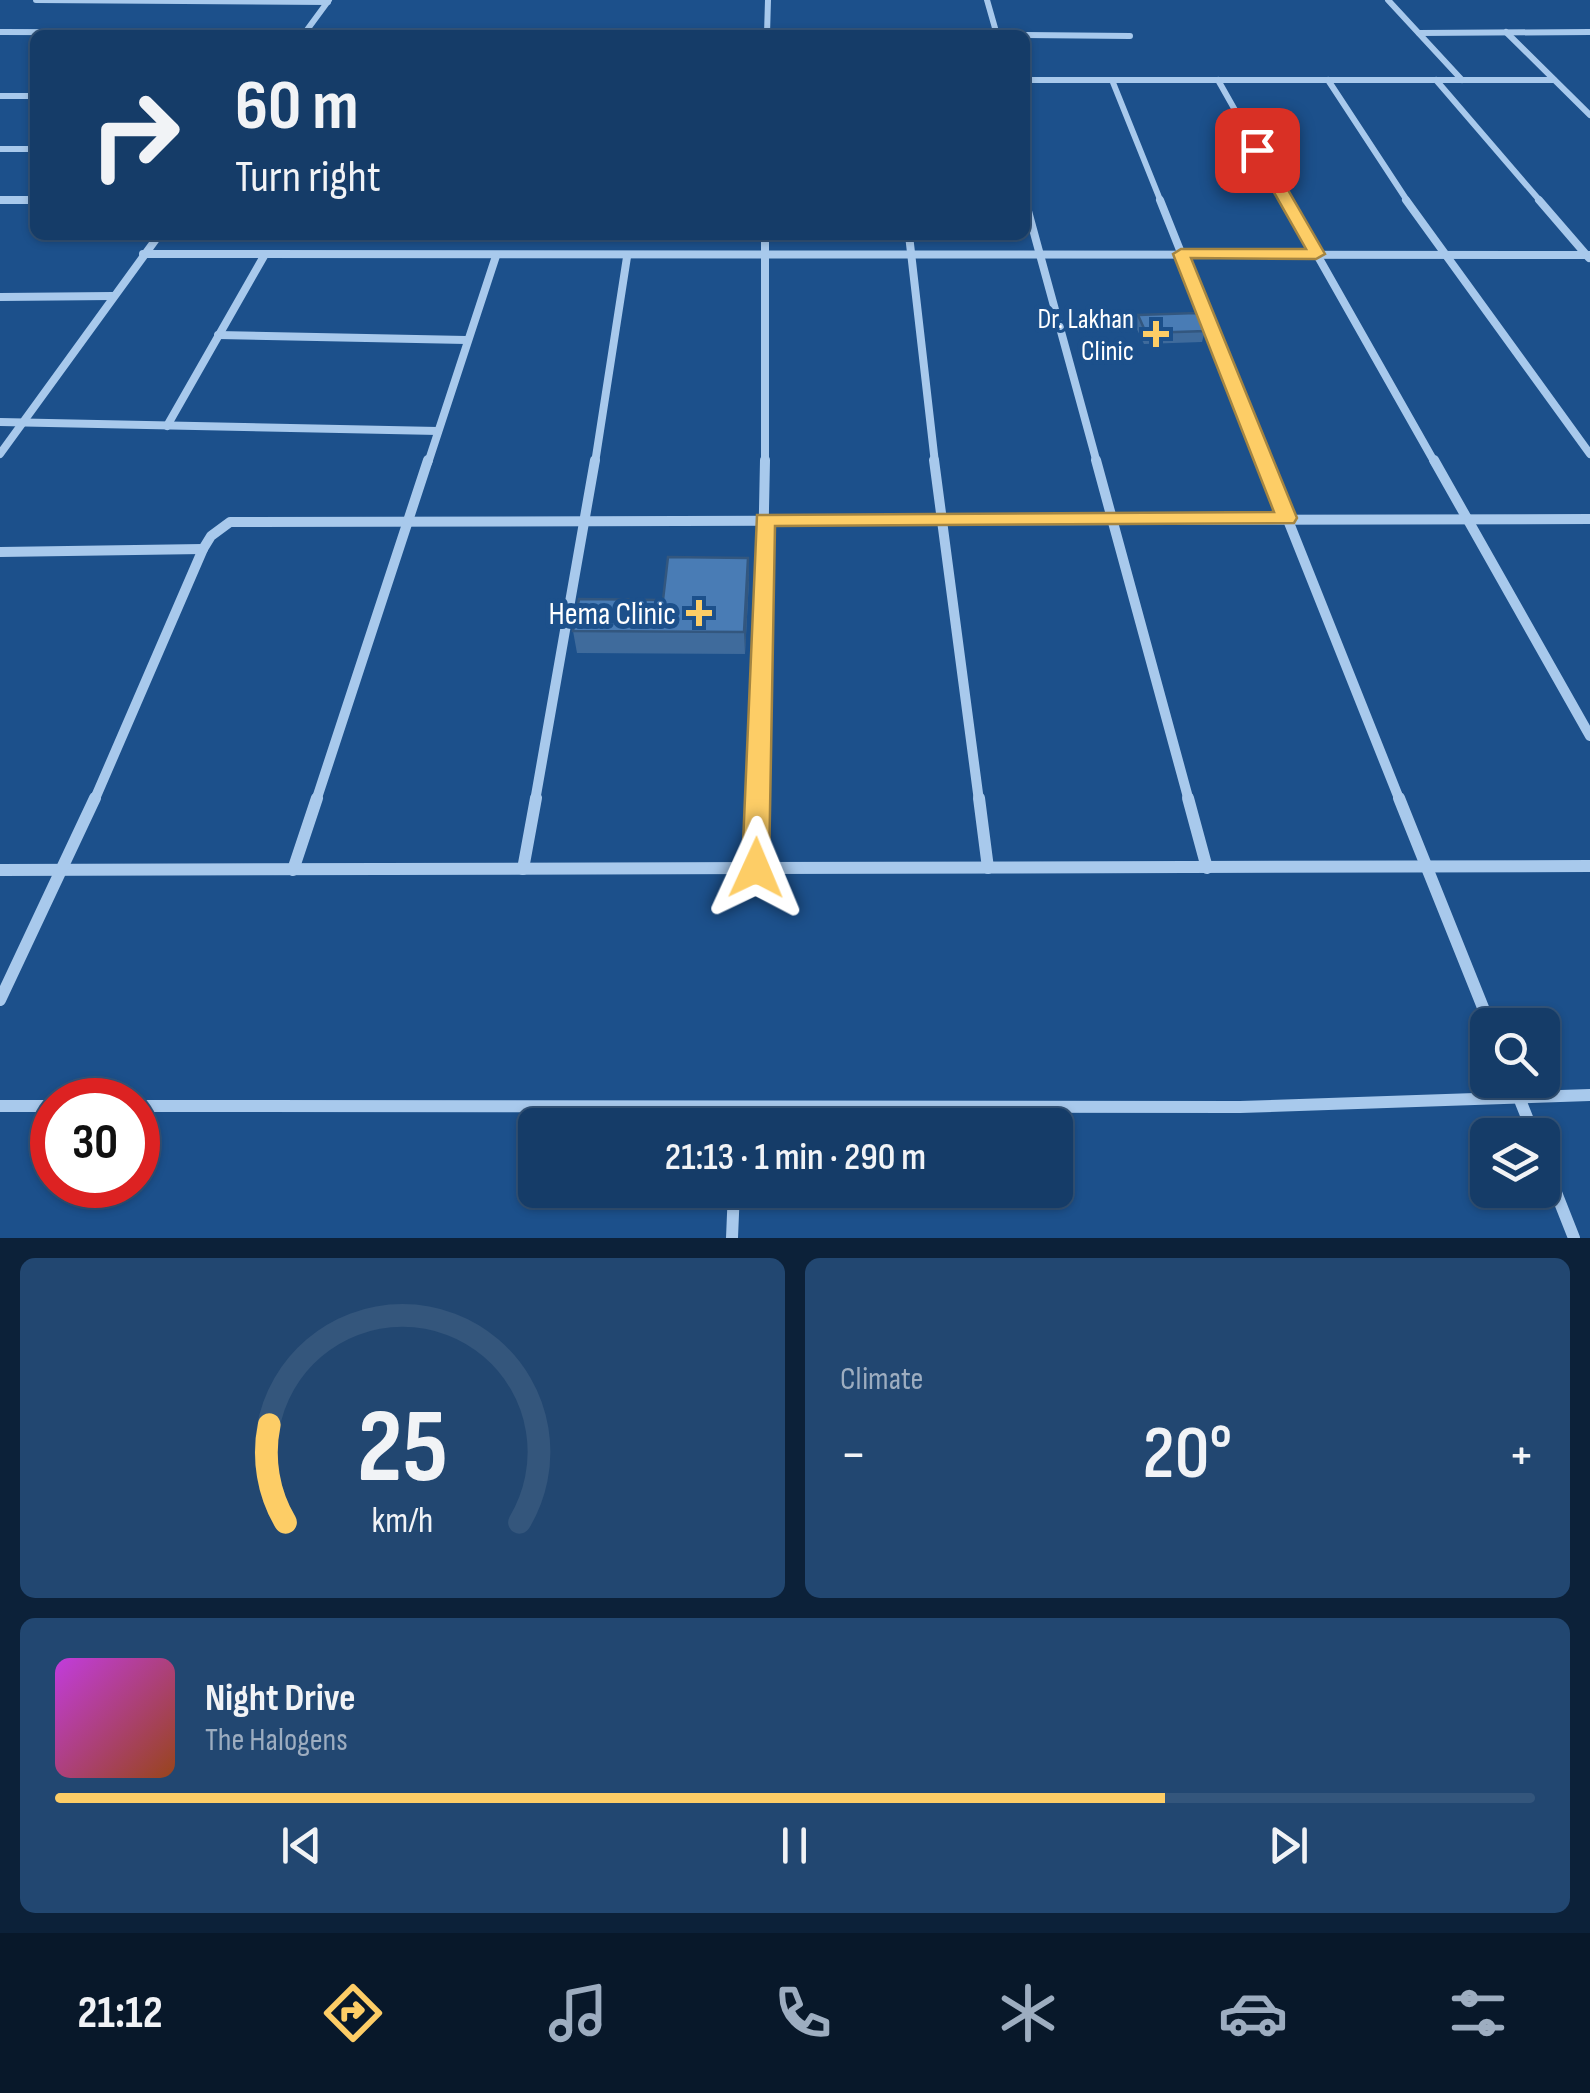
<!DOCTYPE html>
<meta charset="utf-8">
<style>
body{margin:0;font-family:"Sofia Sans Condensed",sans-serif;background:#224771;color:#f1f3f6;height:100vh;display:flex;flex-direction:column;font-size:38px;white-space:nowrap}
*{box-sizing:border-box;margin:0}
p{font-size:32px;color:#9dadc0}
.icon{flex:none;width:55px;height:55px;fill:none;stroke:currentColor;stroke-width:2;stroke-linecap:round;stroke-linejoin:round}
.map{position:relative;height:1238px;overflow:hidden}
.side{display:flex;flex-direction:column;gap:20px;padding:20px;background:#0c2139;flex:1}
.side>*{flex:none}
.guide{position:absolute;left:30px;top:30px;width:1000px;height:210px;border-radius:15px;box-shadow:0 2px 8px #0004,0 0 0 2px #34567c;background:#153c68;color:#f1f3f6;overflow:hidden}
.tools{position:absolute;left:1470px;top:1008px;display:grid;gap:20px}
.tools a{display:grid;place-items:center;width:90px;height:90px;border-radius:15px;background:#153c68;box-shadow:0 2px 8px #0004,0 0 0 2px #34567c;font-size:50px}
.speed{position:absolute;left:30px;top:1078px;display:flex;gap:20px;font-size:50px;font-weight:700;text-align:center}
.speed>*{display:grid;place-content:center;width:130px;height:130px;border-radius:50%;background:#153c68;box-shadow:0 2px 8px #0004,0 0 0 2px #34567c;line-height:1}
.speed .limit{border:15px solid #d22;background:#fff;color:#111}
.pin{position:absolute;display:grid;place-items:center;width:85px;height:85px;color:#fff;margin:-42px;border-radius:20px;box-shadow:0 5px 15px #0006}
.me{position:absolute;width:110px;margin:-55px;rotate:1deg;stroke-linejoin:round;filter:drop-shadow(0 0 8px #0008)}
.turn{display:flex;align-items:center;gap:35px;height:210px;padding:0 40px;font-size:45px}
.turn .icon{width:130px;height:130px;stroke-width:2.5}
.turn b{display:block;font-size:70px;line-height:85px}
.big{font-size:75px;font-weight:600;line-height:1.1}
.side .card{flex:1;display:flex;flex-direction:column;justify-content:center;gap:15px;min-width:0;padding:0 35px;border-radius:15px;background:#224771}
.side .dial{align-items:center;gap:0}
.dial svg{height:260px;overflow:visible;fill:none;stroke:#34567c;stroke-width:7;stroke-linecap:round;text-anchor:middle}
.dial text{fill:#f1f3f6;stroke:none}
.song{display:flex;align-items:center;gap:30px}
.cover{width:120px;height:120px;border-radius:15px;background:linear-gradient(135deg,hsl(290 70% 55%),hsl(20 70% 35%))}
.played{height:10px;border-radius:5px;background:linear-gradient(90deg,#fdcd66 75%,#34567c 75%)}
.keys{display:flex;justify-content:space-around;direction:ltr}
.heat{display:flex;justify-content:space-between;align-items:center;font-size:55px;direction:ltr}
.side .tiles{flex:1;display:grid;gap:20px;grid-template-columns:1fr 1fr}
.card:last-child{grid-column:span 2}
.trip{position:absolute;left:518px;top:1108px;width:555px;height:100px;border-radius:15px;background:#153c68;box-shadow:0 2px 8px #0004,0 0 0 2px #34567c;font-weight:600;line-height:100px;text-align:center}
.dock{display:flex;height:160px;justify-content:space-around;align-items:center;background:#08182a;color:#9dadc0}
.dock .icon{width:70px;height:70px}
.dock .on{color:#fdcd66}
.dock b{font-size:45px;color:#f1f3f6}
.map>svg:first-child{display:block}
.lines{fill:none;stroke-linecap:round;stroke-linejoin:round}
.street-far3{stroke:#a8c9ec;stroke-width:6}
.street-far2{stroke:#a8c9ec;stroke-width:8}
.street-far1{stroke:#a8c9ec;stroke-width:10}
.street{stroke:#a8c9ec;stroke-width:12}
.wall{fill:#3f6b9c}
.shaded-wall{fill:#33577f}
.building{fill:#497cb5;stroke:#33577f;stroke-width:2.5}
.route{fill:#fdcd66;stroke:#a48542;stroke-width:2.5}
.poi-dot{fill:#fdcd66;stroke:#1c508b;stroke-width:4}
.labels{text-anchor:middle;stroke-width:10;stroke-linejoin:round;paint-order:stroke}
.far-poi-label{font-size:28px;fill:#fff;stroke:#1c508b;text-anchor:end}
.poi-label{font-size:32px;fill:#fff;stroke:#1c508b;text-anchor:end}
</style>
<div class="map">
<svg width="1590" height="1238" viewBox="0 0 1590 1238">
<rect width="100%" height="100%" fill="#1c508b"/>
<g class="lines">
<g class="street-far3">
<path d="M36,0l292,2"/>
<path d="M987,0l10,35"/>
<path d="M1388,0l74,80"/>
<path d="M0,32l953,3"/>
<path d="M1506,32l84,83"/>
<path d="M1419,33l171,-1"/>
<path d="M304,34l25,-34"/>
<path d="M767,34l1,-34"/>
<path d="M1025,35l105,1"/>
<path d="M1025,80h529"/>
<path d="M1112,80l49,122"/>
<path d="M1218,80l69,122"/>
<path d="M1328,80l80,122"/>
<path d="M1436,80l105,122"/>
<path d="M0,96h35"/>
<path d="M0,149h35"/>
<path d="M0,200h35"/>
</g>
<g class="street-far2">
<path d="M0,200h35"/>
<path d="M1025,200l72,263"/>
<path d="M1160,200l105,263"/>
<path d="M1286,200l149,263"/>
<path d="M1406,200l184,254"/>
<path d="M1539,200l50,58"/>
<path d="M765,235v228"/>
<path d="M909,235l26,228"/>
<path d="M143,254l1447,1"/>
<path d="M0,297l113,-1"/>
<path d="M218,335l248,5"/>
<path d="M0,422l438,9"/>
<path d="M167,426l97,-170"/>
<path d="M0,454l159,-219"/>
<path d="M428,463l68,-207"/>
<path d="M595,463l32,-206"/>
</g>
<g class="street-far1">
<path d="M934,460l45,341"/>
<path d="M1096,460l93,341"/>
<path d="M1264,460l136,341"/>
<path d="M1434,460l156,276"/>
<path d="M0,552l203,-3"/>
<path d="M94,801l109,-252 8,-13 19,-14 1360,-3"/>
<path d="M316,801l112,-341"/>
<path d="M535,801l60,-341"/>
<path d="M758,801l7,-341"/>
</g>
<g class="street">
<path d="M979,798l9,70"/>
<path d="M1188,798l19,70"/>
<path d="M1399,798l91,227"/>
<path d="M523,869l13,-71"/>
<path d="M756,869l2,-71"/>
<path d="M0,870l1590,-4"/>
<path d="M293,870l24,-72"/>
<path d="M0,1000l95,-202"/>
<path d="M1512,1080l22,55"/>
<path d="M0,1106h52"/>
<path d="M138,1106l1102,1 350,-12"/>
<path d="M736,1125l1,-17"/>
<path d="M1542,1157l32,81"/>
<path d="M732,1238l2,-48"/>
</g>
</g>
<g class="wall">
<path d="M1138,315l67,16 -3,11 -58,2 -9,-19z"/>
<path d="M748,558l1,22 -4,74 -168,-1 -4,-22 90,-31z"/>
</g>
<path class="shaded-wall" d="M748,558l1,22 -4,74 -1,-22z"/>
<g class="building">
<path d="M1196,313l9,18 -59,2 -8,-18z"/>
<path d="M668,557l80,1 -4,74 -171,-1 6,-32 84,1z"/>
</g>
<path class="route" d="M1252,146l13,4 60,104 -9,5 -125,-1 106,260 -3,5 -519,3 -6,342 -4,9 -9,3 -10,-3 -4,-9 15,-353 517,-3 -101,-258 8,-5h125l-56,-99z"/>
<g class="poi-dot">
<path d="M1151 319h10v10h10v10h-10v10h-10v-10h-10v-10h10z"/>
<path d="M694 598h10v10h10v10h-10v10h-10v-10h-10v-10h10z"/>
</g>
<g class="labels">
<g class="far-poi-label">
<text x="1134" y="328">Dr. Lakhan<tspan x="1134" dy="32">Clinic</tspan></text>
</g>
<g class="poi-label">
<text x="676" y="624">Hema Clinic</text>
</g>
</g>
</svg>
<div class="tools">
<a><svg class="icon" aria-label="search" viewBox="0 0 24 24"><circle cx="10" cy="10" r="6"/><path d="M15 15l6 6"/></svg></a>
<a><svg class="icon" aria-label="layers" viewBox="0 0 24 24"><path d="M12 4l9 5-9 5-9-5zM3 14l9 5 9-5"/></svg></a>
</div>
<div class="speed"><div class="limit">30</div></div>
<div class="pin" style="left:1257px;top:150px;background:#d93025"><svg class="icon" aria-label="arrive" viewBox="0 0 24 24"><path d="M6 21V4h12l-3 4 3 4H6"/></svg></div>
<svg class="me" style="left:756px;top:868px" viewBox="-20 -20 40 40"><path d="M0-17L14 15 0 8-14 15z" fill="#fdcd66" stroke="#fff" stroke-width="4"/></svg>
<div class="trip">21:13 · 1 min · 290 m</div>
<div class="guide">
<div class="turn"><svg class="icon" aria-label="right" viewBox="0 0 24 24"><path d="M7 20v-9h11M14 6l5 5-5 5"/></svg><div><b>60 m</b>Turn right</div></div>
</div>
</div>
<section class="side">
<div class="tiles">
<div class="card dial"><svg viewBox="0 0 100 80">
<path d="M14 69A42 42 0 1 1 86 69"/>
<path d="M14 69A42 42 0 0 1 9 39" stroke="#fdcd66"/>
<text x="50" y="56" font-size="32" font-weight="700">25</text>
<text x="50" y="72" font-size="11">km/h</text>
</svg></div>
<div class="card"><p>Climate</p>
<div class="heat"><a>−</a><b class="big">20°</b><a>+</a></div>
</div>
<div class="card">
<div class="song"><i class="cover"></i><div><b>Night Drive</b><p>The Halogens</p></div></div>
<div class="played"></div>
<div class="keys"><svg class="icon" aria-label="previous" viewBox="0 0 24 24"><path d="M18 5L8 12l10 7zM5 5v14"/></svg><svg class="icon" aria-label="pause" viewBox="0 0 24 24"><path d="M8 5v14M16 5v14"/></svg><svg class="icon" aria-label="next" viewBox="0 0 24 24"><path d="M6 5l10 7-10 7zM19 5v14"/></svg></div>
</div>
</div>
</section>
<nav class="dock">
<b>21:12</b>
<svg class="icon on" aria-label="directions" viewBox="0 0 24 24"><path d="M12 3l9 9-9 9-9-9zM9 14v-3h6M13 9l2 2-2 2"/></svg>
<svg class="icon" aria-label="music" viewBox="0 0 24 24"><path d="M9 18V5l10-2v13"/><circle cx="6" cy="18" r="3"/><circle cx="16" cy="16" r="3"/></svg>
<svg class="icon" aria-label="phone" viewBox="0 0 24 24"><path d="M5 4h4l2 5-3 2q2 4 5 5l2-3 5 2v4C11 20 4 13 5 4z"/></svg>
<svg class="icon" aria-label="climate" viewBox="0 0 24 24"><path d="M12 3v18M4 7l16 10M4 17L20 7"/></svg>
<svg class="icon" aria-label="car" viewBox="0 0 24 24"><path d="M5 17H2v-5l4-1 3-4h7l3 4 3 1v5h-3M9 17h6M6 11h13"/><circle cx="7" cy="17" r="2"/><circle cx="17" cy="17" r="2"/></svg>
<svg class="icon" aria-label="filters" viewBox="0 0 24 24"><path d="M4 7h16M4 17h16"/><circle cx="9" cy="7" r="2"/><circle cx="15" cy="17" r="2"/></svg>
</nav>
